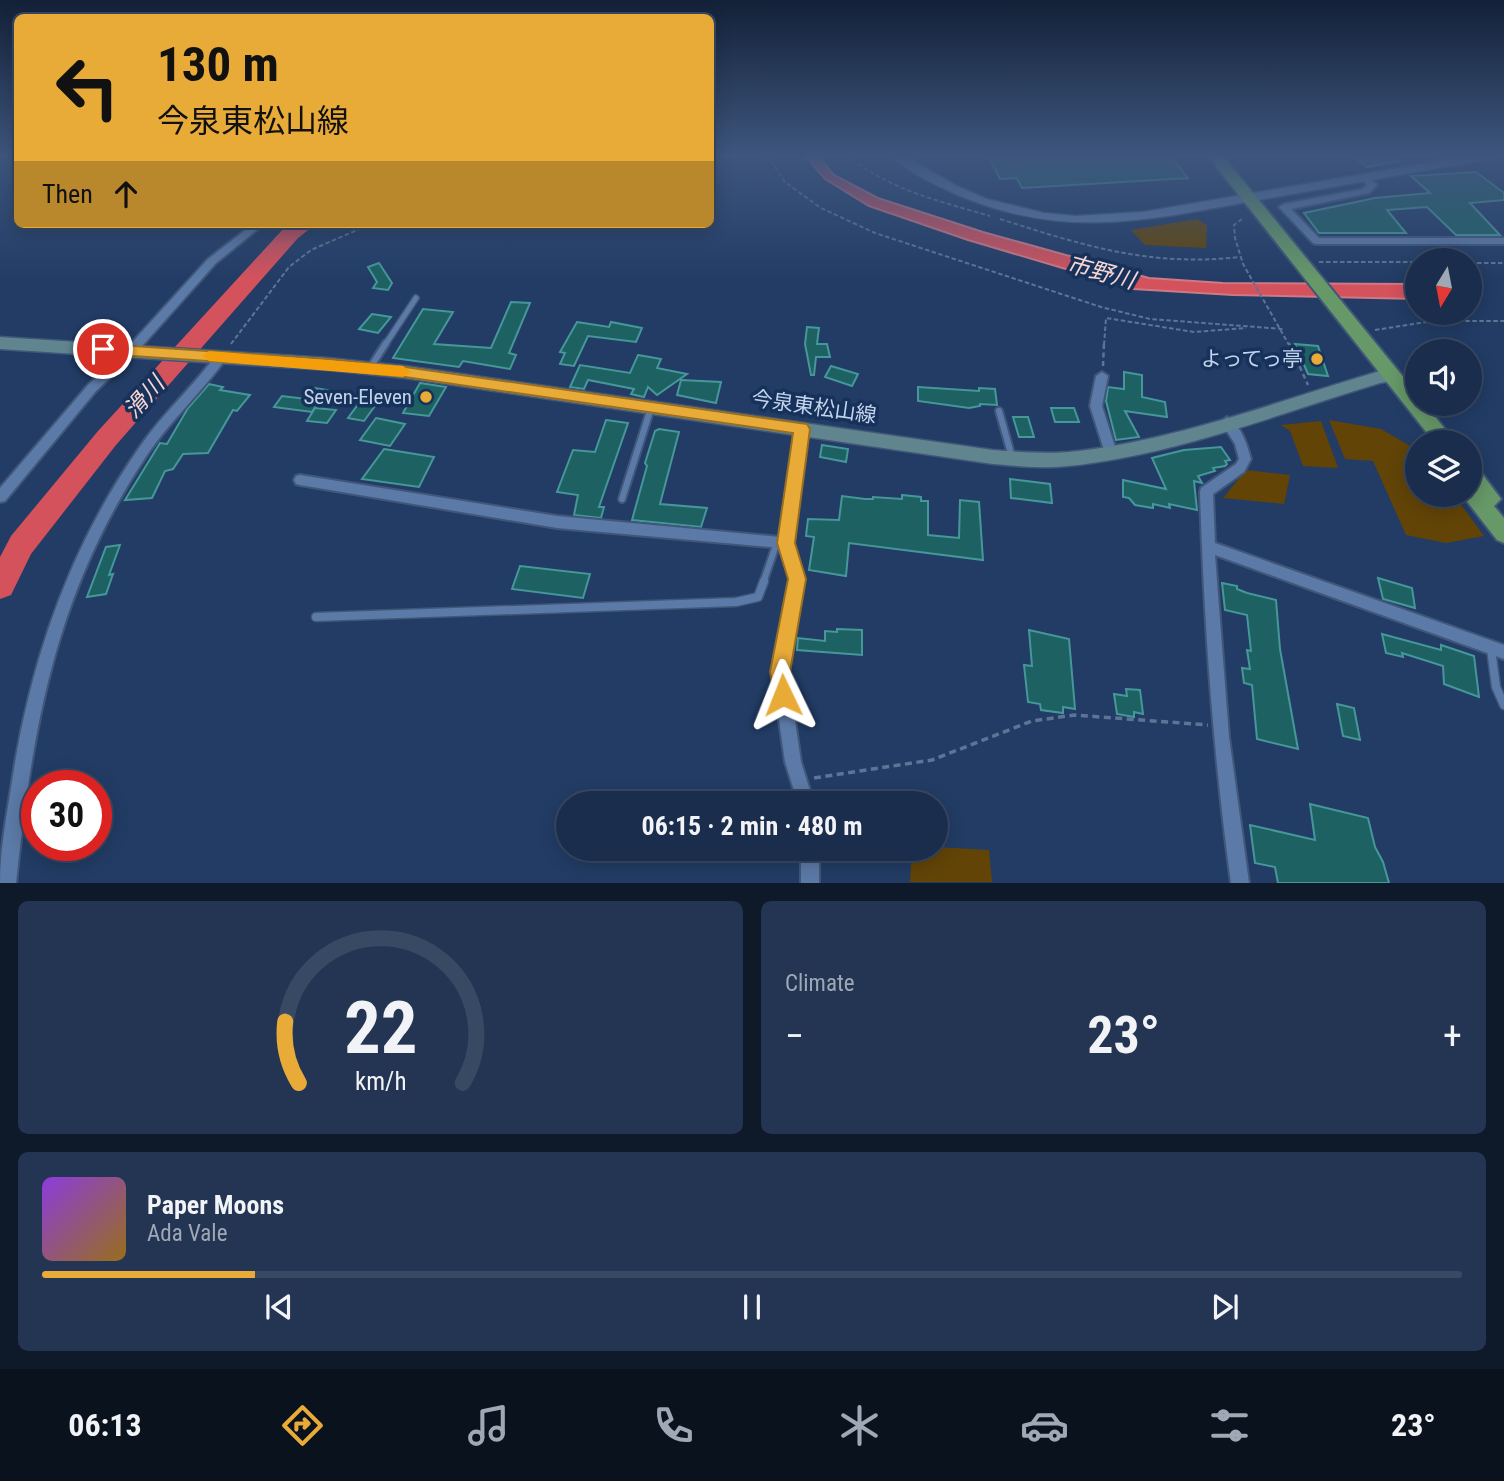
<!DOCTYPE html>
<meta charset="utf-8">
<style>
body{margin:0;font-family:"Roboto Condensed","Noto Sans JP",sans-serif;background:#233553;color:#f1f3f6;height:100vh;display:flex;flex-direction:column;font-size:26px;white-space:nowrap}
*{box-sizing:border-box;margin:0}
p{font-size:23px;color:#9fa8b5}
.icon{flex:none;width:38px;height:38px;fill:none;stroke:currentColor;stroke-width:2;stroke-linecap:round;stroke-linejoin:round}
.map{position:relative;height:883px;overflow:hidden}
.side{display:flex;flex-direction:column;gap:18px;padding:18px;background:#0e192a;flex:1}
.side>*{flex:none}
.banner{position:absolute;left:14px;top:14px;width:700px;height:214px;border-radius:10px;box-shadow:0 4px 18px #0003,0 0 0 2px #384964;background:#e9ab38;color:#111;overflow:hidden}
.needle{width:46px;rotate:190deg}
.buttons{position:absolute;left:1405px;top:248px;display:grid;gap:14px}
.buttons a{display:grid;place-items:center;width:77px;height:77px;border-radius:50%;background:#1a2d4c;box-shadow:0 4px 18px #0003,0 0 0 2px #384964;font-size:35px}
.speed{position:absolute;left:21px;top:770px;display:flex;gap:14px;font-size:35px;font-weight:700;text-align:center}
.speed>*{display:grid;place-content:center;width:91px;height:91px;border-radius:50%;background:#1a2d4c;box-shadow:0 4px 18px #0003,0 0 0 2px #384964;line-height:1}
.speed .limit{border:10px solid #d22;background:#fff;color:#111}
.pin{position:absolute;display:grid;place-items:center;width:60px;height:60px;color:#fff;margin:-30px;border:4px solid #fff;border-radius:50%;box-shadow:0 2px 7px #0007}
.me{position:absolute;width:77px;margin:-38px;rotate:358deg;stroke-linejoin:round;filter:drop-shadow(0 0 5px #0008)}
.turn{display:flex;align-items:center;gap:24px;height:147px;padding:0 28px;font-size:32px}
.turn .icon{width:91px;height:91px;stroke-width:2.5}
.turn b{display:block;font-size:49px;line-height:60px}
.then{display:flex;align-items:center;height:66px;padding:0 28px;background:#0003;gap:14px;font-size:26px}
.big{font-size:52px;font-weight:700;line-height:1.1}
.side .widget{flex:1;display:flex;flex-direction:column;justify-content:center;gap:10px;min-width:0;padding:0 24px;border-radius:10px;background:#233553}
.side .dial{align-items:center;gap:0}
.dial svg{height:182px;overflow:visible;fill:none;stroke:#384964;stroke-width:7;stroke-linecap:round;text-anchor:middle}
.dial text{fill:#f1f3f6;stroke:none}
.song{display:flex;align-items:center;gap:21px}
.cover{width:84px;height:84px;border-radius:10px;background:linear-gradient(135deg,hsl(270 70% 55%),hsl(40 70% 35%))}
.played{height:7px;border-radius:4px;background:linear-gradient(90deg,#e9ab38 15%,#384964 15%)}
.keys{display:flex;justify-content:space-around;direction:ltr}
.heat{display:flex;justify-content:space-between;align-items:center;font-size:38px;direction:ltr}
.side .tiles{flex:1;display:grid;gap:18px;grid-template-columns:1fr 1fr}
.widget:last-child{grid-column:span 2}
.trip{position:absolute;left:556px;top:791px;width:392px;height:70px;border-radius:35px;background:#1a2d4c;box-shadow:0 4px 18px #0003,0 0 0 2px #384964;font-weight:700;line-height:70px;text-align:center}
.menu{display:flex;height:112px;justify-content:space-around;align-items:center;background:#0a121e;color:#9fa8b5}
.menu .icon{width:49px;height:49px}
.menu .active{color:#e9ab38}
.menu b{font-size:32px;color:#f1f3f6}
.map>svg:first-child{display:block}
.green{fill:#624407}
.water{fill:#d4525c;stroke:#cf7987;stroke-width:2}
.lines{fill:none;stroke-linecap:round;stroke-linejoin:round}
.river{fill:#d4525c;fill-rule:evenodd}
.building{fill:#1d6163;stroke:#46979a;stroke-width:2}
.service-far2-casing{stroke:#405779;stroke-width:8}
.service-far1-casing{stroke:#405779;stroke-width:10}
.service-casing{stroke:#405779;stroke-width:11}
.minor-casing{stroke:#405779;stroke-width:4}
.tertiary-casing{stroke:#405779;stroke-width:3}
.secondary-casing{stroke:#405779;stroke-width:3}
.trunk-casing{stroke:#405779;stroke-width:4}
.path-far2{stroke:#5e7497;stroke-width:2;stroke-dasharray:4.5 2.5;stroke-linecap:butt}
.path-far1{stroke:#5e7497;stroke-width:2.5;stroke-dasharray:5 3.5;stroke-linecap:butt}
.path{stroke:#5e7497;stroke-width:3.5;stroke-dasharray:7 4.5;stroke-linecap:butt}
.service-far2{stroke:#5c7aa7;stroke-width:5}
.service-far1{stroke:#5c7aa7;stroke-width:6}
.service{stroke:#5c7aa7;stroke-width:8}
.minor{fill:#5c7aa7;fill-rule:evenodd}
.tertiary{fill:#5c7aa7;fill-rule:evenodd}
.secondary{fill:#60858f;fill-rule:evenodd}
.trunk{fill:#669868;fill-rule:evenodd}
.route{fill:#e9ab38;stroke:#976f24;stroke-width:2}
.slow{fill:#f59e0b}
.poi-dot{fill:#e9ab38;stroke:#17325a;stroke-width:2.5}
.labels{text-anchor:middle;stroke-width:7;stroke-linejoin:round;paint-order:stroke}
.poi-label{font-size:21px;fill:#c3d3ec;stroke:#17325a;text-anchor:end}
.street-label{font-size:21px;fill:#c3d3ec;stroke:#17325a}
.water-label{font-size:23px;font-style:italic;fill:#f8d5d5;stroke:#17325a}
</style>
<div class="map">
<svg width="1504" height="883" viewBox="0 0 1504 883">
<rect width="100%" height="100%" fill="#223c65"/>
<g class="green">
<path d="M1197,219l10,6 -1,23 -61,-3 -14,-15z"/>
<path d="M1329,420l52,9 36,21 1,45h36l30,41 -38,7 -40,-8 -33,-74 -28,-2z"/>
<path d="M1321,421l17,47 -35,-2 -13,-35 -9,-6z"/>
<path d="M1246,470l44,5 -6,29 -61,-6z"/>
<path d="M936,847l53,3 3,32h-82l2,-33z"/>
</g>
<path class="water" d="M804,155h13l17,20 44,23 105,34 166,46 74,5 194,1v15l-184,-4 -100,-6 -165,-49 -99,-34 -44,-27z"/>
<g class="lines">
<path class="river" d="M291,224h25l-18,14 -182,207 -85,109 -20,41 -11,4v-42l11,-21 87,-105 186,-203z"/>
</g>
<g class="building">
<path d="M988,155h182l18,23 -166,10 -5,-10 -17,1z"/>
<path d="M1352,155h46l1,6 -32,6z"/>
<path d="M1476,172l28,21v7l-34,3 30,32h-44l-29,-28 -40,3 19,23h-87l-15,-20 71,-15 55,-5 -19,-17z"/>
<path d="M379,263l13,20 -4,7 -15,-2 4,-6 -9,-15z"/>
<path d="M511,302l19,1 -21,50 7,2 -6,14 -47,-8 -4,6 -66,-9 30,-49 30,3 -19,32 57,4z"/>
<path d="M372,314l19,3 -13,16 -19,-4z"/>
<path d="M577,322l32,5 2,-5 31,6 -6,14 -48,-6 -14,30 -14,-2 5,-11 -5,-1z"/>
<path d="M807,327l12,1 -2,16h10l3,13h-14l-2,18h-3l-6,-31z"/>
<path d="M1295,344l23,2 10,30 -20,-2z"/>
<path d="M638,355l23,4 -4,9 30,6 -30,21 -9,-8 -4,10 -13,-3 3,-5 -46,-9 -4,9 -14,-2 10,-22 50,8z"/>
<path d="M831,366l27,8 -6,12 -27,-9z"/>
<path d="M1124,372l18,3v22l23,5 2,15 -42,-6 14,26 -23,3 -10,-39 2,-14 16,2z"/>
<path d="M681,380l40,2 -5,21 -39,-8z"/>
<path d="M420,383l26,4 -17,29 -26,-3z"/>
<path d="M209,384l14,3 -3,3 30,5 -13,16 -4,-1 -25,43 -25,1 -10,15 -8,2 -13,27 -27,2 35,-57 7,1 21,-36z"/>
<path d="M918,387l61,4v-3l16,1 2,16 -17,-1v2l-11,2 -51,-7z"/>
<path d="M314,388l13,2 -15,22 -38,-5 8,-11 24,3z"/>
<path d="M365,395l15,4 -16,22 -16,-3z"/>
<path d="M315,408l21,2 -9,13 -20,-2z"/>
<path d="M1051,408h23l5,14h-24z"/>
<path d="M1013,417h15l6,20h-15z"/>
<path d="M376,418l29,6 -15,22 -30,-6z"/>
<path d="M606,420l22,3 -29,84h5l-3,11 -27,-3 4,-20 -21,-3 16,-42 22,2z"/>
<path d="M659,429l20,3 -19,72 47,4 -6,19 -69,-7 15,-54 -2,-3 10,-32z"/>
<path d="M822,445l26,4 -2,13 -26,-5z"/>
<path d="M1221,447l9,13 -5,1 2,3 -2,2 -12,2 2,3 -17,5 4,7 -8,-2 3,29 -28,-6 1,4 -17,-4v4l-18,-3 -6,-7 -6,-1v-17l43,9 -14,-31 32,-8z"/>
<path d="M384,449l50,8 -15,30 -57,-8z"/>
<path d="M1010,479l40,5 2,19 -41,-5z"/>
<path d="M902,495l19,2v4h7v34l31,3 1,-38 19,2 4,58 -134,-17 -3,33 -37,-6 5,-33 -8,-1 2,-17 31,1 3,-24 23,3h8v-2l29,2z"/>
<path d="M120,545l-11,30 4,-1 -7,20 -19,3 19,-50z"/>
<path d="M520,566l70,8 -7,24 -71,-9z"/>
<path d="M1378,578l34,10 3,20 -32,-9z"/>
<path d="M1222,583l15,3v3l10,4 29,7 4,49 18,100 -41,-10 -5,-54 -8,-2 -2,-15 8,1 -3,-19 4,1 -4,-36 -22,-5z"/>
<path d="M837,629l25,1v25l-65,-5 1,-12 27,3v-10l12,1z"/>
<path d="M1029,630l40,9 6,70 -12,-2v6l-22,-3 -1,-6 -12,-2 -4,-37 8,1z"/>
<path d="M1382,634l59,16v-5l33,11 5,41 -35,-13 -1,-18 -41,-13 1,4 -17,-4z"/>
<path d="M1126,689l14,1 3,24 -9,-2v5l-17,-3 -3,-20 13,2z"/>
<path d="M1337,704l17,4 6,32 -17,-4z"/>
<path d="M1310,804l58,14 7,29 8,15 6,21h-111l-3,-16 -20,-4 -5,-38 65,15z"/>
</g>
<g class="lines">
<defs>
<path id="service-far2" d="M385,345l31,-47"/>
<g id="service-far1">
<path d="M370,368l16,-25"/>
<path d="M999,411l13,46"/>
<path d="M622,499l29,-91"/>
<path d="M763,583l14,-41"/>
</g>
<g id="service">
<path d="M316,617l420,-15 22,-5 6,-16"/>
<path d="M1491,649l5,38 8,18"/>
</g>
<g id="minor">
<path d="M1437,155h10l10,8 -7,2z"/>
<path d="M1366,175l3,1 8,9 -8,8 -78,16 28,29h185v6h-188l-3,-1 -34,-36 5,-3 79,-15 4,-4 -6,-7z"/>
<path d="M253,224h11l-48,39 -81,91 -39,37 -91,110 -5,1v-14l88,-103 39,-37 81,-89z"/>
<path d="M221,353l4,1 2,3 -2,3c-24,33 -55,61 -78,95 -91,137 -114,267 -131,428h-16c0,-32 6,-64 11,-95 18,-123 57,-238 128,-340 23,-34 54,-61 78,-94z"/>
<path d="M1102,372l6,4 -6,30 15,47 -2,3h-8l-2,-3 -15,-47 6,-30z"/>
<path d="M1227,417c14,8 20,27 24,42l-7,13 -31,22 2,49 289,102v14l-289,-104 14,182 20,146h-18c-18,-130 -27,-261 -31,-391l1,-4 35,-24 3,-5 -4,-15 -14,-22z"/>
<path d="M802,424l6,5 -15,114 11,36 -16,93 13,90 13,41h-16l-13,-41 -13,-90 18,-93 -9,-31 -224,-20 -257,-43 -4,-1 -2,-4 2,-4 4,-1 257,41 223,21 16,-108z"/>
<rect x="801" y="849" width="18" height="34"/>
</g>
<path id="tertiary" d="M890,155h13l54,31 30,13 57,14 32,3 67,-4 331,-57h26l-5,3c-71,13 -143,25 -214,38 -118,20 -207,48 -323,-1 -23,-10 -50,-23 -68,-40z"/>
<path id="secondary" d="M0,337l328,21 77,8 588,84c25,2 50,4 75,2 107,-11 210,-51 312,-81l12,-1 8,6 -2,4 -18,3c-102,31 -205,72 -312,83 -25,3 -50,0 -75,-2l-588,-86 -77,-8 -328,-21z"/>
<g id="trunk">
<path d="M1207,155h15l196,240v9h7l31,39h-21z"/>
<path d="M1470,465l7,2 24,32 -7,7 10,12v25l-7,-3 -35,-45h8z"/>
</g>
</defs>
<use href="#service-far2" class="service-far2-casing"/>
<use href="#service-far1" class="service-far1-casing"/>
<use href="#service" class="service-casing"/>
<use href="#minor" class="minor-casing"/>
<use href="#tertiary" class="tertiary-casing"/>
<use href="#secondary" class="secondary-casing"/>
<use href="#trunk" class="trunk-casing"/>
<g class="path-far2">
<path d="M767,155l18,27 36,26 54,25 226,74 49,12 133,10"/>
<path d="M847,155c42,35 92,46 143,61"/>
<path d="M1000,219c85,27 150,48 240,38"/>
<path d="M1242,219l-8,6 1,13 8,26 46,81"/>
<path d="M1319,262h99"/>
<path d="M1470,263h34"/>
<path d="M1375,330l58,-9h71"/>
<path d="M231,344l58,-77 22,-17 60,-26"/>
<path d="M1104,345l2,-27 88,14 52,-4"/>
</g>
<g class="path-far1">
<path d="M1289,343l19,42"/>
<path d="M1103,366l1,-23"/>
</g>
<path class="path" d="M814,778l118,-18 100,-39 42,-6 134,10"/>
<use href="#service-far2" class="service-far2"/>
<use href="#service-far1" class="service-far1"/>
<use href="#service" class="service"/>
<use href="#minor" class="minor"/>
<use href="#tertiary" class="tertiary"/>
<use href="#secondary" class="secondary"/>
<use href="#trunk" class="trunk"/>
</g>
<linearGradient id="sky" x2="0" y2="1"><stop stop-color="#132138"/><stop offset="0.56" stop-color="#3e567e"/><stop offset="1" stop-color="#3e567e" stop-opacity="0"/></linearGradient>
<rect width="1504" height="279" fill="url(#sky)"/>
<path class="route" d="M103,344l225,15 77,8 402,57 3,5 -15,114 11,36 -16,93 3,23 -3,7 -7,2 -7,-2 -6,-30 18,-93 -11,-36 16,-110 -388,-56 -77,-8 -225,-15 -7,-5z"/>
<path class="slow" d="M209,351l194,15 8,6 -8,5 -194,-16 -7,-5z"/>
<g class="poi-dot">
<circle cx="1317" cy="359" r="7"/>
<circle cx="426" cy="397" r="7"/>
</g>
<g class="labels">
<g class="poi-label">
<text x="1303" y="366">よってっ亭</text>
<text x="412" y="404">Seven-Eleven</text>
</g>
<g class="street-label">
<text transform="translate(814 407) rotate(8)" y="7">今泉東松山線</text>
</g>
<g class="water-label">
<text transform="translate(1101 272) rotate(15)" y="8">市野川</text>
<text transform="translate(144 397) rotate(-48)" y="8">滑川</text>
</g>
</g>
</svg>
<div class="buttons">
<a><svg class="needle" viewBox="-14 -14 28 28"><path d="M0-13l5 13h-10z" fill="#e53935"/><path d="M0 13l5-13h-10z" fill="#9fa8b5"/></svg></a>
<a><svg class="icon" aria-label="sound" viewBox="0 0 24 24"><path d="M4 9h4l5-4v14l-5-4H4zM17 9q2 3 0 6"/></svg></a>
<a><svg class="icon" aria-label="layers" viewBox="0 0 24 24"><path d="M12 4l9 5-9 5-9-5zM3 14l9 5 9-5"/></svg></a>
</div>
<div class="speed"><div class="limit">30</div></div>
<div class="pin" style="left:103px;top:349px;background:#d93025"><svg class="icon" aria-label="arrive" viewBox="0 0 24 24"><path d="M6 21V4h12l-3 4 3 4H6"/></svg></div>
<svg class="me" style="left:783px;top:695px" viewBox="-20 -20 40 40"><path d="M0-17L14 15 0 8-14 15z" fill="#e9ab38" stroke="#fff" stroke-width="4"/></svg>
<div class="trip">06:15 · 2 min · 480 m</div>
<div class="banner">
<div class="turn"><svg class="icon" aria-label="left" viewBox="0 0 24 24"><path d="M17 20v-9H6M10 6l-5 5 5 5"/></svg><div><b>130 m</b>今泉東松山線</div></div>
<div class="then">Then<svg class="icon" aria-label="ahead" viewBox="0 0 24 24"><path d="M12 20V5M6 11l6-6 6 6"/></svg></div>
</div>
</div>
<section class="side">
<div class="tiles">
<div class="widget dial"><svg viewBox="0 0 100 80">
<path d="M14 69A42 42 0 1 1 86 69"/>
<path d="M14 69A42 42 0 0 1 8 42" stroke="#e9ab38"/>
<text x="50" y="56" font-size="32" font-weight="700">22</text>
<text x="50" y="72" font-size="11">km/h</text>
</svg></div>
<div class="widget"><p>Climate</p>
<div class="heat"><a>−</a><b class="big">23°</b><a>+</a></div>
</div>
<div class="widget">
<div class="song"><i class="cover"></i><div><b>Paper Moons</b><p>Ada Vale</p></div></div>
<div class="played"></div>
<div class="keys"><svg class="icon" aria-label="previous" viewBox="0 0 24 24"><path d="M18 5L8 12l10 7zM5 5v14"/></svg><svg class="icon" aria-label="pause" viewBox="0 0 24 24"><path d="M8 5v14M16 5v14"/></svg><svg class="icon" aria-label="next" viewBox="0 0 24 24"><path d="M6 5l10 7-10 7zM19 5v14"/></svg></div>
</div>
</div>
</section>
<nav class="menu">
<b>06:13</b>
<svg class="icon active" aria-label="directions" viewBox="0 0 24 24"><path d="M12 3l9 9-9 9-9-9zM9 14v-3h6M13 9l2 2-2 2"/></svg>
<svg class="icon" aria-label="music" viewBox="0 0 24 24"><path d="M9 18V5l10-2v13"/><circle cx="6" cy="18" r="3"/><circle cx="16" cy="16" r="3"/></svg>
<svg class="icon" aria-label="phone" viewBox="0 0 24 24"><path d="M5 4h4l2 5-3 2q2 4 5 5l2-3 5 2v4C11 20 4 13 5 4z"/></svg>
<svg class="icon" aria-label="climate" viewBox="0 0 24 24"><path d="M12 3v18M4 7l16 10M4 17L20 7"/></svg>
<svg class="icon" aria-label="car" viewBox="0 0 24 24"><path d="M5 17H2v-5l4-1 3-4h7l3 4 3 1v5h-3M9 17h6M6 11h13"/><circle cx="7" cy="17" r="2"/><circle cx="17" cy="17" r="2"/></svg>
<svg class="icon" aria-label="filters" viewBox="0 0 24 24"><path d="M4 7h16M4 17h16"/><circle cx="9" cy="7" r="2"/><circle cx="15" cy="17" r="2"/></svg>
<b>23°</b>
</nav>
